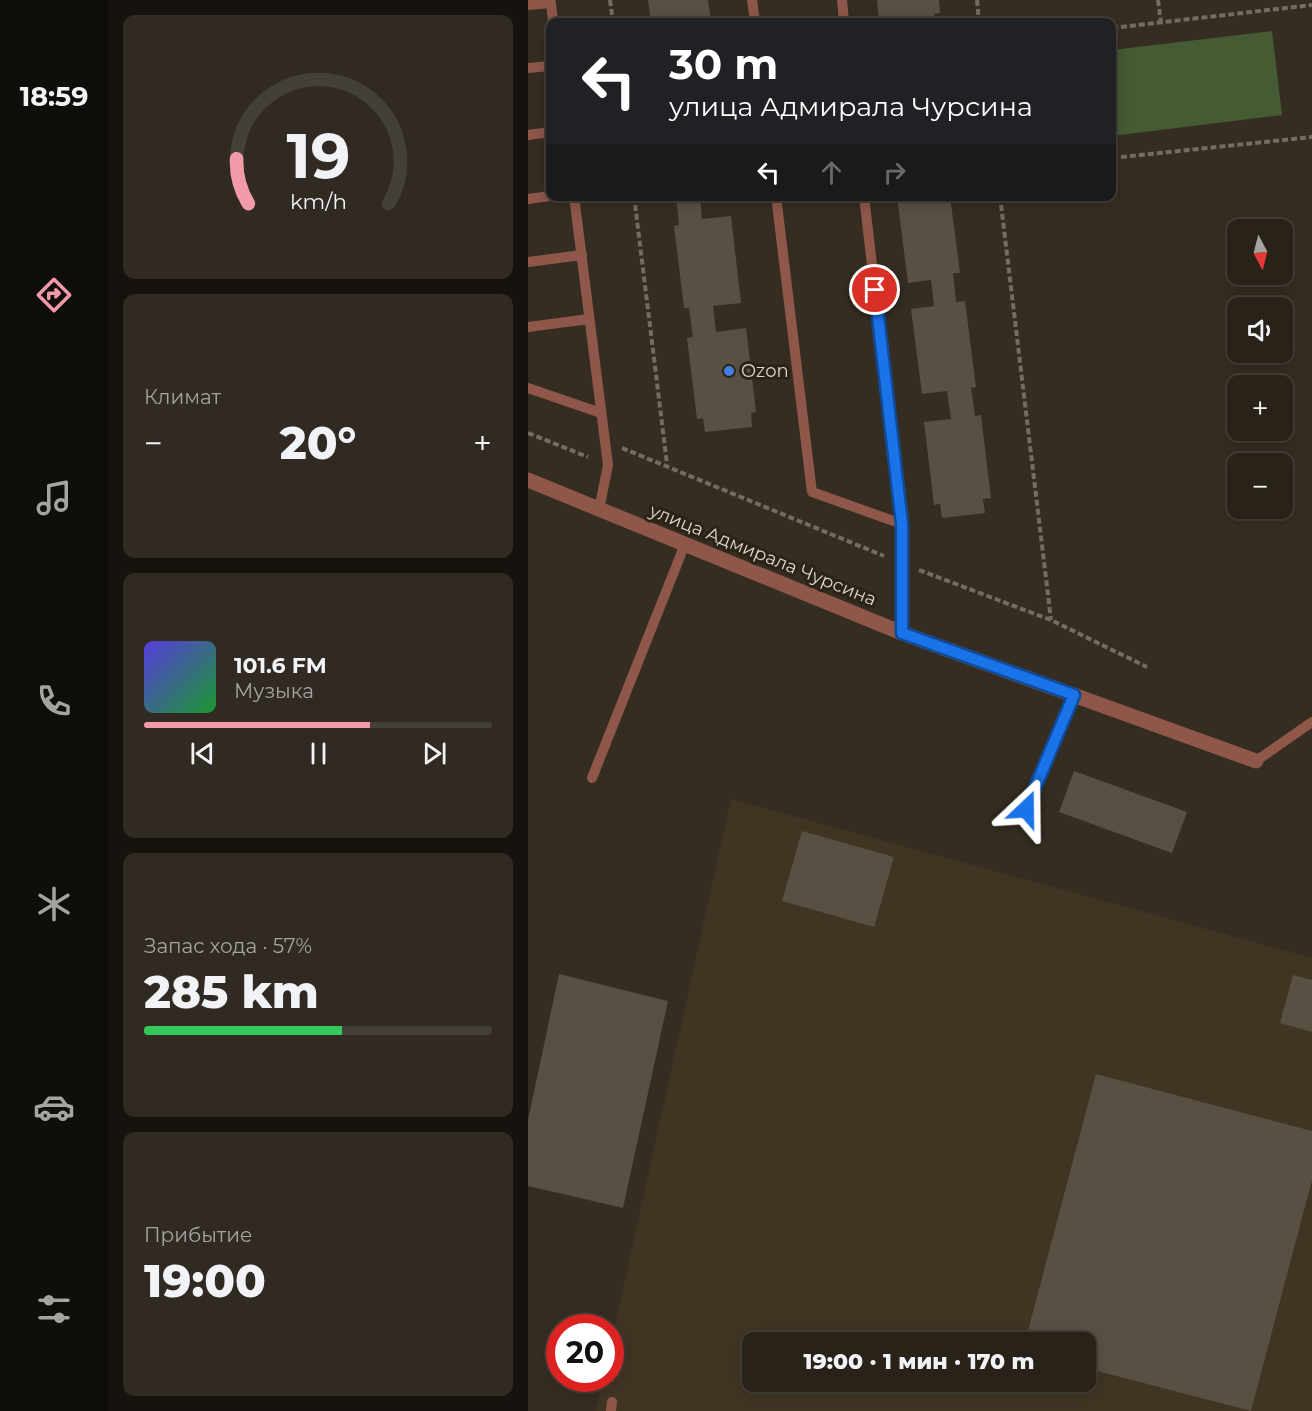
<!DOCTYPE html>
<html lang="ru">
<meta charset="utf-8">
<style>
body{margin:0;font-family:Montserrat,sans-serif;background:#302a22;color:#f1f3f6;height:100vh;display:flex;flex-direction:column;font-size:22px;white-space:nowrap}
*{box-sizing:border-box;margin:0}
p{font-size:20px;color:#a5a4a2}
.icon{flex:none;width:33px;height:33px;fill:none;stroke:currentColor;stroke-width:2;stroke-linecap:round;stroke-linejoin:round}
.map{position:relative;flex:1;overflow:hidden}
.panel{display:flex;flex-direction:column;gap:15px;padding:15px;background:#16130e;width:420px}
.panel>*{flex:none}
.guide{position:absolute;left:18px;top:18px;width:570px;height:183px;border-radius:12px;box-shadow:0 3px 15px #0003,0 0 0 2px #443f38;background:#202124;color:#fff;overflow:hidden}
.needle{width:39px;rotate:173deg}
.buttons{position:absolute;left:699px;top:219px;display:grid;gap:12px}
.buttons a{display:grid;place-items:center;width:66px;height:66px;border-radius:12px;background:#282219;box-shadow:0 3px 15px #0003,0 0 0 2px #443f38;font-size:30px}
.speed{position:absolute;left:18px;top:1314px;display:flex;gap:12px;font-size:30px;font-weight:700;text-align:center}
.speed>*{display:grid;place-content:center;width:78px;height:78px;border-radius:50%;background:#282219;box-shadow:0 3px 15px #0003,0 0 0 2px #443f38;line-height:1}
.speed .limit{border:9px solid #d22;background:#fff;color:#111}
.pin{position:absolute;display:grid;place-items:center;width:51px;height:51px;color:#fff;margin:-26px;border:3px solid #fff;border-radius:50%;box-shadow:0 2px 6px #0007}
.me{position:absolute;width:66px;margin:-33px;rotate:23deg;stroke-linejoin:round;filter:drop-shadow(0 0 4px #0008)}
.turn{display:flex;align-items:center;gap:21px;height:126px;padding:0 24px;font-size:27px}
.turn .icon{width:78px;height:78px;stroke-width:2.5}
.turn b{display:block;font-size:42px;line-height:51px}
.lanes{display:flex;align-items:center;height:57px;padding:0 24px;background:#0003;justify-content:center;gap:30px;direction:ltr}
.lanes .off{opacity:.35}
.big{font-size:45px;font-weight:800;line-height:1.1}
.panel .widget{flex:1;display:flex;flex-direction:column;justify-content:center;gap:9px;min-width:0;padding:0 21px;border-radius:12px;background:#302a22}
.panel .dial{align-items:center;gap:0}
.dial svg{height:156px;overflow:visible;fill:none;stroke:#443f38;stroke-width:7;stroke-linecap:round;text-anchor:middle}
.dial text{fill:#f1f3f6;stroke:none}
.song{display:flex;align-items:center;gap:18px}
.cover{width:72px;height:72px;border-radius:9px;background:linear-gradient(135deg,hsl(250 70% 55%),hsl(130 70% 35%))}
.played{height:6px;border-radius:3px;background:linear-gradient(90deg,#f39aa9 65%,#443f38 65%)}
.keys{display:flex;justify-content:space-around;direction:ltr}
.heat{display:flex;justify-content:space-between;align-items:center;font-size:33px;direction:ltr}
.charge{height:9px;border-radius:4px;background:linear-gradient(90deg,#34c759 57%,#443f38 0)}
.trip{position:absolute;left:214px;top:1332px;width:354px;height:60px;border-radius:12px;background:#282219;box-shadow:0 3px 15px #0003,0 0 0 2px #443f38;font-weight:800;line-height:60px;text-align:center}
main{display:flex;flex:1;min-height:0}
.tabs{display:flex;flex-direction:column;width:108px;justify-content:space-around;align-items:center;background:#100e0a;color:#a5a4a2}
.tabs .icon{width:42px;height:42px}
.tabs .current{color:#f39aa9}
.tabs b{font-size:27px;color:#f1f3f6}
.map>svg:first-child{display:block}
.built{fill:#403523;fill-rule:evenodd}
.green{fill:#445b34}
.building{fill:#585043}
.lines{fill:none;stroke-linecap:round;stroke-linejoin:round}
.path{stroke:#736c62;stroke-width:4;stroke-dasharray:6 3;stroke-linecap:butt}
.lane{stroke:#8e574a;stroke-width:10}
.street{stroke:#8e574a;stroke-width:15}
.route-casing{stroke:#114b97;stroke-width:15}
.route{stroke:#1a73e8;stroke-width:10}
.shop-dot{fill:#3f7fe0;stroke:#2b2318;stroke-width:2}
.labels{text-anchor:middle;stroke-width:6;stroke-linejoin:round;paint-order:stroke}
.poi-label{font-size:18px;fill:#dbd6ce;stroke:#2b2318;text-anchor:start}
.street-label{font-size:18px;fill:#dbd6ce;stroke:#2b2318}
</style>
<main>
<nav class="tabs">
<b>18:59</b>
<svg class="icon current" aria-label="directions" viewBox="0 0 24 24"><path d="M12 3l9 9-9 9-9-9zM9 14v-3h6M13 9l2 2-2 2"/></svg>
<svg class="icon" aria-label="music" viewBox="0 0 24 24"><path d="M9 18V5l10-2v13"/><circle cx="6" cy="18" r="3"/><circle cx="16" cy="16" r="3"/></svg>
<svg class="icon" aria-label="phone" viewBox="0 0 24 24"><path d="M5 4h4l2 5-3 2q2 4 5 5l2-3 5 2v4C11 20 4 13 5 4z"/></svg>
<svg class="icon" aria-label="climate" viewBox="0 0 24 24"><path d="M12 3v18M4 7l16 10M4 17L20 7"/></svg>
<svg class="icon" aria-label="car" viewBox="0 0 24 24"><path d="M5 17H2v-5l4-1 3-4h7l3 4 3 1v5h-3M9 17h6M6 11h13"/><circle cx="7" cy="17" r="2"/><circle cx="17" cy="17" r="2"/></svg>
<svg class="icon" aria-label="filters" viewBox="0 0 24 24"><path d="M4 7h16M4 17h16"/><circle cx="9" cy="7" r="2"/><circle cx="15" cy="17" r="2"/></svg>
</nav>
<section class="panel">
<div class="widget dial"><svg viewBox="0 0 100 80">
<path d="M14 69A42 42 0 1 1 86 69"/>
<path d="M14 69A42 42 0 0 1 8 46" stroke="#f39aa9"/>
<text x="50" y="56" font-size="32" font-weight="700">19</text>
<text x="50" y="72" font-size="11">km/h</text>
</svg></div>
<div class="widget"><p>Климат</p>
<div class="heat"><a>−</a><b class="big">20°</b><a>+</a></div>
</div>
<div class="widget">
<div class="song"><i class="cover"></i><div><b>101.6 FM</b><p>Музыка</p></div></div>
<div class="played"></div>
<div class="keys"><svg class="icon" aria-label="previous" viewBox="0 0 24 24"><path d="M18 5L8 12l10 7zM5 5v14"/></svg><svg class="icon" aria-label="pause" viewBox="0 0 24 24"><path d="M8 5v14M16 5v14"/></svg><svg class="icon" aria-label="next" viewBox="0 0 24 24"><path d="M6 5l10 7-10 7zM19 5v14"/></svg></div>
</div>
<div class="widget"><p>Запас хода · 57%</p><b class="big">285 km</b><div class="charge"></div></div>
<div class="widget"><p>Прибытие</p><b class="big">19:00</b></div>
</section>
<div class="map">
<svg width="784" height="1411" viewBox="0 0 784 1411">
<rect width="100%" height="100%" fill="#352d21"/>
<path class="built" d="M203,799l581,159v453h-716l7,-32 7,-1 1,-35zM225,1342h333v40h-333z"/>
<path class="green" d="M744,31l10,84 -170,21v-86z"/>
<g class="building">
<path d="M120,0h60l3,22h-60z"/>
<path d="M349,0h62l1,13 -6,1 1,8h-56z"/>
<path d="M148,196h24l2,23 29,-3 10,87 -28,3 3,26 30,-4 10,84 -5,1 1,14 -47,5 -2,-14 -6,1 -10,-81 6,-1 -4,-29h-5l-10,-82 5,-1z"/>
<path d="M369,196h53l10,77h-7l3,29 9,-1 11,86 -5,1 4,28 6,-1 10,83 -8,1 2,14 -43,5 -2,-14 -6,1 -10,-83 27,-3 -4,-28 -25,3 -11,-85 23,-3 -3,-26 -23,3z"/>
<path d="M546,771l113,41 -15,41 -113,-41z"/>
<path d="M274,831l92,26 -20,70 -92,-26z"/>
<path d="M31,974l109,27 -45,207 -95,-22v-66z"/>
<path d="M765,975l19,5v52l-32,-9z"/>
<path d="M568,1074l216,57v49l-61,231 -165,-43v-26h-61z"/>
</g>
<g class="lines">
<g class="path">
<path d="M82,0l3,22"/>
<path d="M449,0l2,22"/>
<path d="M630,0l3,23"/>
<path d="M584,28l200,-23"/>
<path d="M584,158l200,-21"/>
<path d="M106,196l33,268"/>
<path d="M472,196l51,424"/>
<path d="M0,433l60,24"/>
<path d="M94,448l262,108"/>
<path d="M391,570l132,50 96,47"/>
</g>
<g class="lane">
<path d="M224,0l3,22"/>
<path d="M314,0l2,22"/>
<path d="M0,5l23,-2 2,19"/>
<path d="M0,68l22,-2"/>
<path d="M0,135l22,-3"/>
<path d="M46,196l34,269 -9,45"/>
<path d="M248,196l36,296 90,32"/>
<path d="M336,196l38,328v109"/>
<path d="M0,199l22,-3"/>
<path d="M0,262l54,-7"/>
<path d="M0,327l61,-8"/>
<path d="M0,388l73,25"/>
<path d="M728,761l56,-39"/>
<path d="M64,778l93,-234"/>
<path d="M498,809l48,-114"/>
<path d="M83,1411l1,-9"/>
</g>
<path class="street" d="M0,480l374,153 354,128"/>
</g>
<g class="lines">
<defs>
<path id="route" d="M347,290l27,234v109l172,62 -48,114"/>
</defs>
<use href="#route" class="route-casing"/>
<use href="#route" class="route"/>
</g>
<circle class="shop-dot" cx="201" cy="371" r="6"/>
<g class="labels">
<g class="poi-label">
<text x="213" y="377">Ozon</text>
</g>
<g class="street-label">
<text transform="translate(235 555) rotate(22)" y="6">улица Адмирала Чурсина</text>
</g>
</g>
</svg>
<div class="buttons">
<a><svg class="needle" viewBox="-14 -14 28 28"><path d="M0-13l5 13h-10z" fill="#e53935"/><path d="M0 13l5-13h-10z" fill="#a5a4a2"/></svg></a>
<a><svg class="icon" aria-label="sound" viewBox="0 0 24 24"><path d="M4 9h4l5-4v14l-5-4H4zM17 9q2 3 0 6"/></svg></a>
<a>+</a>
<a>−</a>
</div>
<div class="speed"><div class="limit">20</div></div>
<div class="pin" style="left:347px;top:290px;background:#d93025"><svg class="icon" aria-label="arrive" viewBox="0 0 24 24"><path d="M6 21V4h12l-3 4 3 4H6"/></svg></div>
<svg class="me" style="left:498px;top:809px" viewBox="-20 -20 40 40"><path d="M0-17L14 15 0 8-14 15z" fill="#1a73e8" stroke="#fff" stroke-width="4"/></svg>
<div class="trip">19:00 · 1 мин · 170 m</div>
<div class="guide">
<div class="turn"><svg class="icon" aria-label="left" viewBox="0 0 24 24"><path d="M17 20v-9H6M10 6l-5 5 5 5"/></svg><div><b>30 m</b>улица Адмирала Чурсина</div></div>
<div class="lanes"><svg class="icon" aria-label="left" viewBox="0 0 24 24"><path d="M17 20v-9H6M10 6l-5 5 5 5"/></svg><svg class="icon off" aria-label="ahead" viewBox="0 0 24 24"><path d="M12 20V5M6 11l6-6 6 6"/></svg><svg class="icon off" aria-label="right" viewBox="0 0 24 24"><path d="M7 20v-9h11M14 6l5 5-5 5"/></svg></div>
</div>
</div>
</main>
